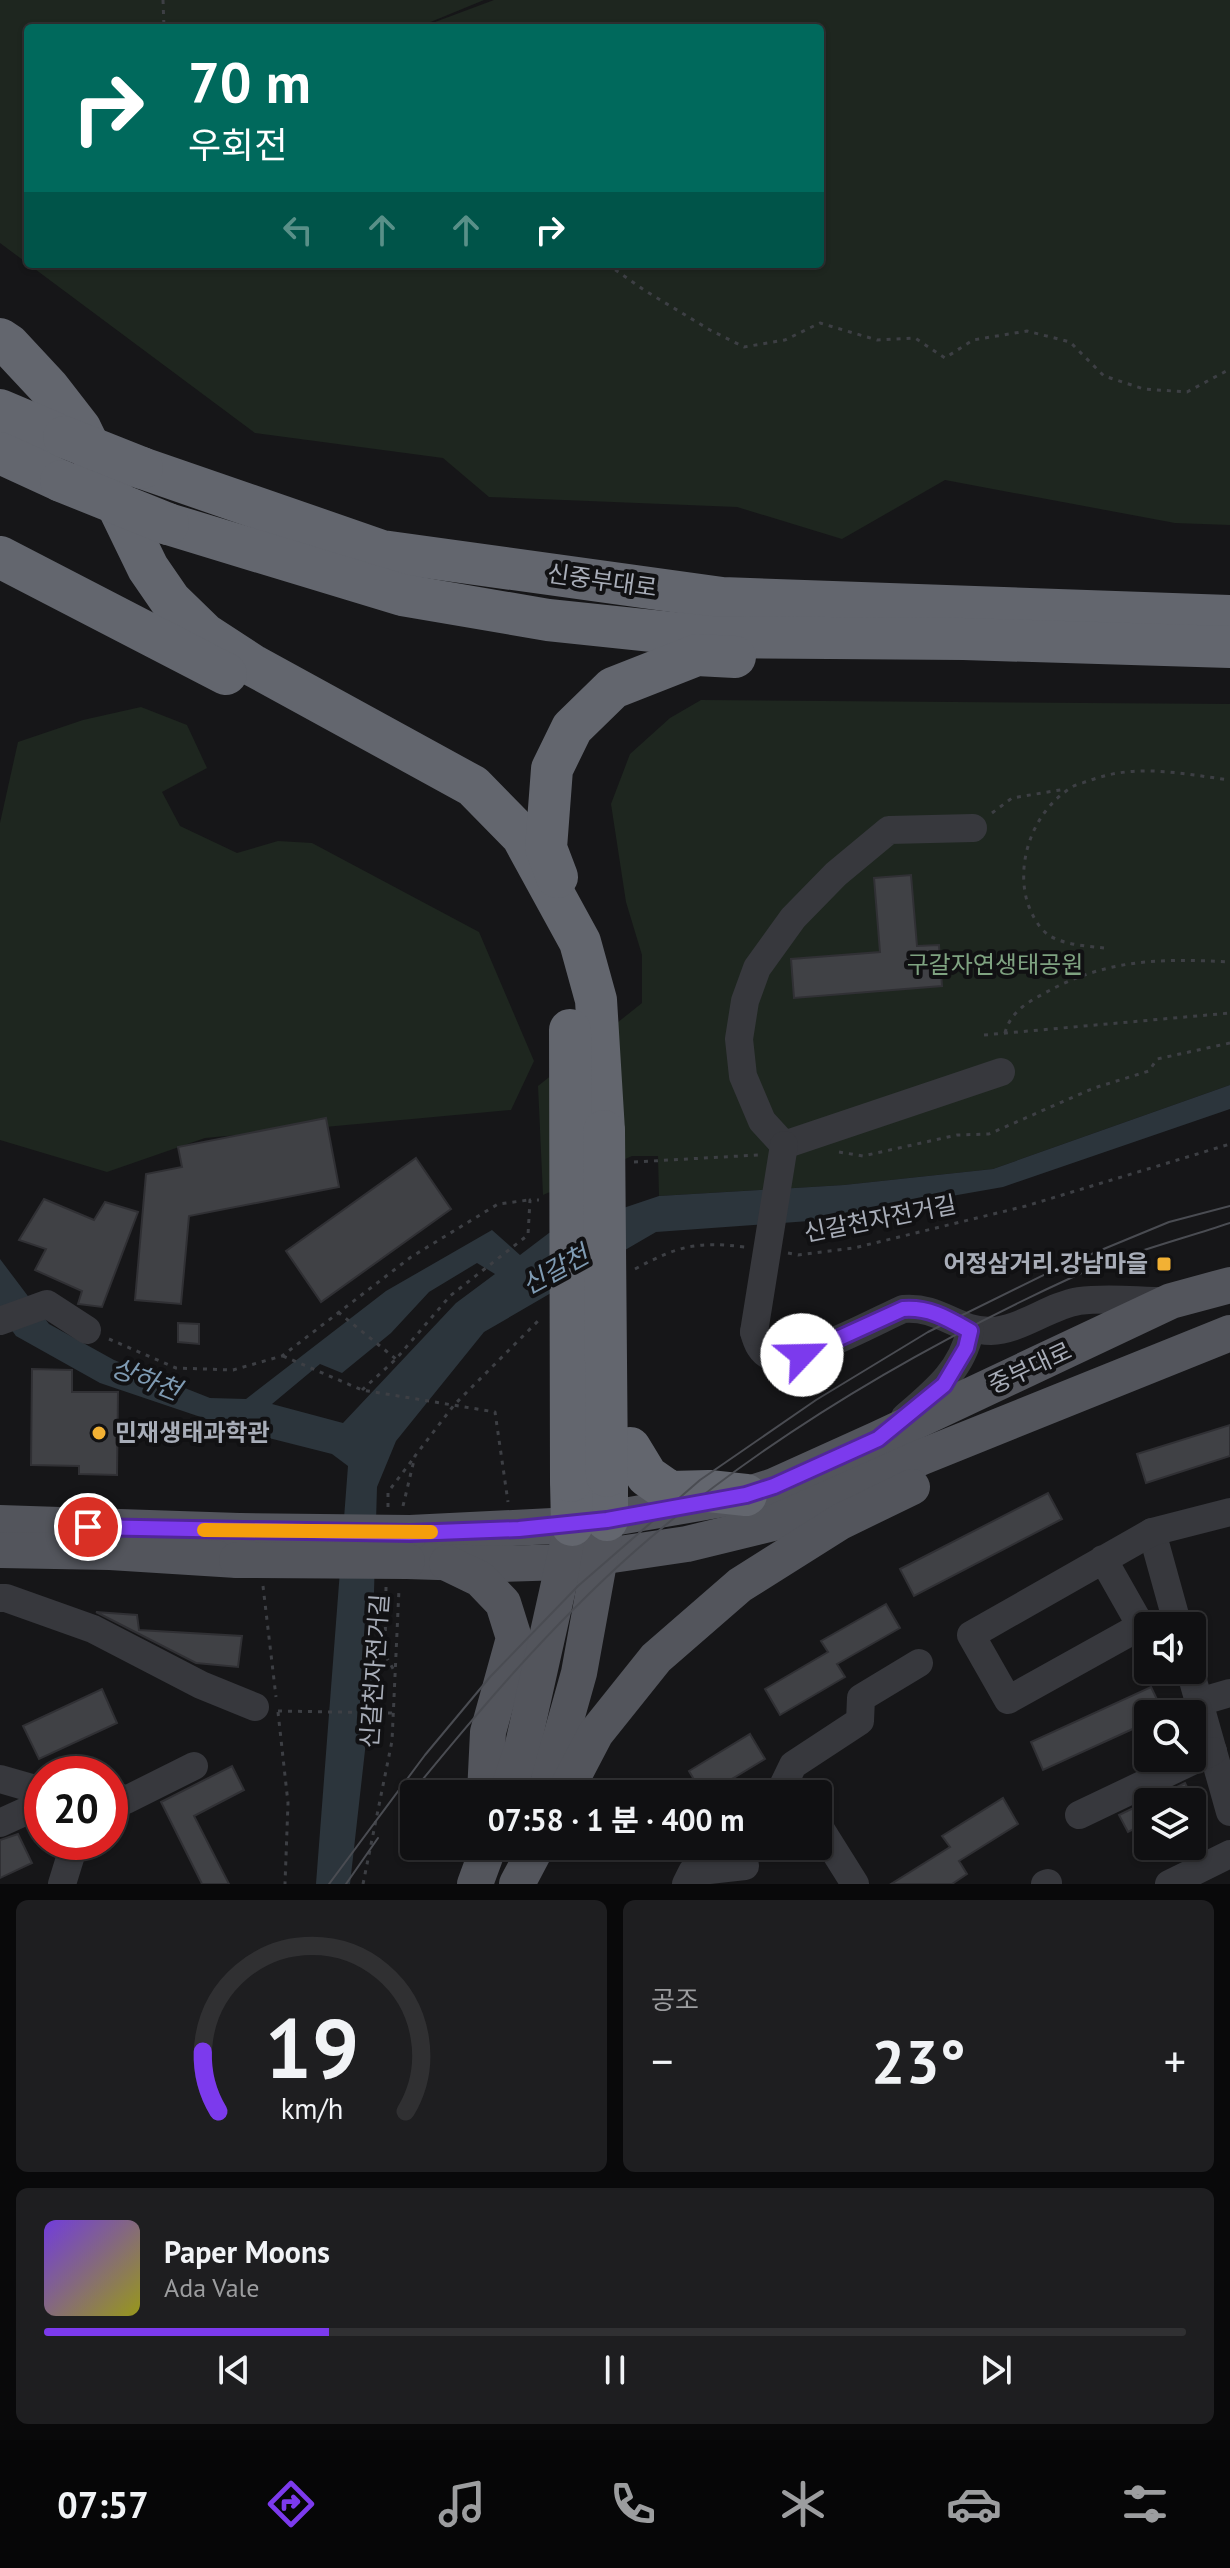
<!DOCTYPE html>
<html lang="ko">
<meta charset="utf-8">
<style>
body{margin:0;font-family:"PT Sans","Noto Sans KR",sans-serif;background:#1e1e20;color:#f1f3f6;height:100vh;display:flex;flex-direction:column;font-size:30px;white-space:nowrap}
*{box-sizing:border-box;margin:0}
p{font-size:26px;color:#9c9d9f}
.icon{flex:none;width:44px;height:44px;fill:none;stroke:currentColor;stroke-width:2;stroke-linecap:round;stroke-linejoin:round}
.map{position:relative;height:1884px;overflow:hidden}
.drawer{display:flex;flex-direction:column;gap:16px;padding:16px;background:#09090a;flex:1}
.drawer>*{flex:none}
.guide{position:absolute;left:24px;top:24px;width:800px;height:244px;border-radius:8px;box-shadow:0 2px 6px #0004,0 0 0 2px #303032;background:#00695c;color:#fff;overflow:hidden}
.fabs{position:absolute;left:1134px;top:1612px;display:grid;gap:16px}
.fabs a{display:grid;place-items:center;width:72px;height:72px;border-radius:8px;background:#101012;box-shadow:0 2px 6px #0004,0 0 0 2px #303032;font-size:40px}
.speed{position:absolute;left:24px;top:1756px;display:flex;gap:16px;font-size:40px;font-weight:700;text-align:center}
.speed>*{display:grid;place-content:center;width:104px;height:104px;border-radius:50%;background:#101012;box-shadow:0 2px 6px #0004,0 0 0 2px #303032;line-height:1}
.speed .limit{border:12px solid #d22;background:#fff;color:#111}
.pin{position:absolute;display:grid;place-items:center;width:68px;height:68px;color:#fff;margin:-34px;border:4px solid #fff;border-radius:50%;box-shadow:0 2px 8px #0007}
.me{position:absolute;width:88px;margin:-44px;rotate:66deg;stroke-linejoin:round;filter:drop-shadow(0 0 6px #0008)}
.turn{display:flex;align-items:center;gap:28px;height:168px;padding:0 32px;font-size:36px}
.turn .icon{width:104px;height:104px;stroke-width:2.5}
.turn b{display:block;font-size:56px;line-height:68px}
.lanes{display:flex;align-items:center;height:76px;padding:0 32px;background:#0003;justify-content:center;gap:40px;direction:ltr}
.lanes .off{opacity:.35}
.big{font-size:60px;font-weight:700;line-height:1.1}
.drawer .tile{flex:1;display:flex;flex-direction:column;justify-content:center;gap:12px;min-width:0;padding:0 28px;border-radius:12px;background:#1e1e20}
.drawer .dial{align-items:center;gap:0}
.dial svg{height:208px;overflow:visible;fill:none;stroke:#303032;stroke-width:7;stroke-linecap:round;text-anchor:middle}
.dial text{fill:#f1f3f6;stroke:none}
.song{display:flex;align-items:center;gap:24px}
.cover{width:96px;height:96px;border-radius:12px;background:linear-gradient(135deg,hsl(260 70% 55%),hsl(60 70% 35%))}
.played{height:8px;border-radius:4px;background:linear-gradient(90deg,#7c3aed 25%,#303032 25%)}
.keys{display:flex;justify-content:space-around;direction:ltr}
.heat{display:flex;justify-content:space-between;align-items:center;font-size:44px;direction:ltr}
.drawer .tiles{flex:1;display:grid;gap:16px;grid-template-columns:1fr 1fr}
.tile:last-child{grid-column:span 2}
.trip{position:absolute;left:400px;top:1780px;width:432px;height:80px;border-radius:8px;background:#101012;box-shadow:0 2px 6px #0004,0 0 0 2px #303032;font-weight:700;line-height:80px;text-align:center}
.tabs{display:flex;height:128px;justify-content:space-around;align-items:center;background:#060607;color:#9c9d9f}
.tabs .icon{width:56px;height:56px}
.tabs .on{color:#7c3aed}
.tabs b{font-size:36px;color:#f1f3f6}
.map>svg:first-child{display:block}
.green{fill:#1e261f}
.water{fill:#2c353c;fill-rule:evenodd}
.building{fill:#404145;stroke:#303034;stroke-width:2}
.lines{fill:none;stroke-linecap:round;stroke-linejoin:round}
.path{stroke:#3d3f44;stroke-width:3;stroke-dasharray:4 6;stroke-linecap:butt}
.minor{stroke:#37383d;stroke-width:28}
.major{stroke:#53555c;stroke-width:36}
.highway{stroke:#63666e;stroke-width:42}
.tram{stroke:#4a4c52;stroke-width:2}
.minor-bridge{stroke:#37383d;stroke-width:28}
.major-bridge{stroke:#53555c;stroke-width:36}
.highway-bridge{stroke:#63666e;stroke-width:42}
.route-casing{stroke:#51269a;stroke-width:20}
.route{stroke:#7c3aed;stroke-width:14}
.slow{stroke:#f59e0b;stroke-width:14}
.poi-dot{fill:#f2b134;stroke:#111113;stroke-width:3}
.labels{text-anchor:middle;stroke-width:8;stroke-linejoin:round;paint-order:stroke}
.street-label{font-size:24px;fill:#a8adb8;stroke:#111113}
.park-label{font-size:24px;fill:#7fa381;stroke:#111113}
.poi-label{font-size:24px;font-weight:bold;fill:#a8adb8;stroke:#111113;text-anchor:end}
.water-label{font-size:26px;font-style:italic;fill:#7f9bb3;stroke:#111113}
</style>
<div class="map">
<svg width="1230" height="1884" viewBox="0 0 1230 1884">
<rect width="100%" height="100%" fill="#161618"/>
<g class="green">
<path d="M0,0h484l-68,28h-388v236h792v-236h-401l75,-28h736v525l-55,-2 -230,-43 -103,59 -105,-32 -248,-10 -46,-39 -188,-25 -255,-190z"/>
<path d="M701,700l529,4v381l-237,84 -149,16 -185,11 -1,-40h-26l-89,39 -5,-109 104,-83v-48l-16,-53 -15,-98 19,-50 40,-36z"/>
<path d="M141,707l46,18 20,43 -45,24 18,34 57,27 41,-12 34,2 167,89 55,129 -23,49 -306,28 -98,34 -107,-32v-317l18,-81 65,-22z"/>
</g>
<path class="water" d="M1230,1085v24l-227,78 -194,34 -153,11 -172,100 -88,109 -19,46 -6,210 -21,187h-34l32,-418 -16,-12 -87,-22 -145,-49 -84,-47 -16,-22v-55l49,65 65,36 96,38 36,1 140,-108 106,-61 28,25 29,-22 110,-37 185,-11 149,-16zM477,1263l18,11 -39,29 -113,120 -71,-19 48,-40 22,9 49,-40 38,-41z"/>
<g class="building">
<path d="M911,875l6,71 22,-1 3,41 -148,12 -3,-39 89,-7 -6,-74z"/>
<path d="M326,1118l13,69 -150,29 -8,88 -46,-4 11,-126 36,-7 -4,-20z"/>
<path d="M416,1158l35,51 -130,93 -35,-51z"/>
<path d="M44,1199l50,21 11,-18 33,10 -36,95 -24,-3 4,-13 -47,-21 11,-21 -27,-9z"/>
<path d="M178,1323l21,1v20l-21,-2z"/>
<path d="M32,1369l40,1v22h46l-1,83 -38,-1v-8l-48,-1z"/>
<path d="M1230,1425v31l-84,27 -9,-29z"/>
<path d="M1048,1493l14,26 -148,77 -14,-27z"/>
<path d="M886,1604l14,24 -63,36 8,13 -65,38 -15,-26 63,-37 -7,-11z"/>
<path d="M96,1612l41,3 2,15 103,6 -4,31 -42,-4z"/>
<path d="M1151,1687l13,27h-16v8l-105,48 -12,-28z"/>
<path d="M102,1689l15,34 -78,36 -16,-33z"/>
<path d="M750,1734l15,25 -58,35h-28l17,-11 -7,-12z"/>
<path d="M232,1766l12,24 -50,26 35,68h-27l-41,-82z"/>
<path d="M1185,1783l9,19h-46v20l-20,10 -9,-17z"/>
<path d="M1003,1798l15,26 -59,37 8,13 -15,10h-61l59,-37 -8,-11z"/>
<path d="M18,1834l14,29 -32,15v-38z"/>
</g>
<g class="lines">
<g class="path">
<path d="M163,0l1,28"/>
<path d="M607,264l37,26 66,40 34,17 41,-7 35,-17 57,17 38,-2 30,20 28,-18 54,-9 43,11 34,34 40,13 43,3 43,-23"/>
<path d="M992,813l20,-15 54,-9"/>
<path d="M1104,948c-18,-2 -38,-3 -54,-12 -11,-7 -19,-22 -23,-35 -11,-40 6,-88 42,-112 6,-5 15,-6 22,-9 47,-17 92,-6 139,0"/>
<path d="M1005,1033c5,-20 21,-30 38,-39 62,-35 117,-36 187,-32"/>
<path d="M984,1035l246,-22"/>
<path d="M839,1152l24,4 94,-21 32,-1 105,-46 55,-17 8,-12 73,-16"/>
<path d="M634,1162l124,-7"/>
<path d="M788,1253l10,2 56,-7 172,-42 204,-62"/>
<path d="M635,1269c43,-23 61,-28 110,-22"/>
<path d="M338,1312l58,47"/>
<path d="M109,1339l67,29 57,2 49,-14 129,-99 87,-53 31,-4"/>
<path d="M283,1356l79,34 133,22 13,90"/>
<path d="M362,1390l34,-31 54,-63 78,-61 2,-35h9"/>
<path d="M403,1506l12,-50 39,-51 86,-86"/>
<path d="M388,1507v-15l25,-33"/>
<path d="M263,1586l13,111"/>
<path d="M386,1587l-1,68 10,17"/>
<path d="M278,1711l114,2"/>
<path d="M278,1712l10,91 -3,81"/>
<path d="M363,1884l29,-143 7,-152"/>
</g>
<g class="minor">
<path d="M973,828l-84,2 -53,44 -43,44 -36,50 -12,33 -6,38 4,37 19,45 22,24 217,-73"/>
<path d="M0,1321l47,-17 40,26"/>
<path d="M754,1332c3,11 7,21 18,25 24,8 106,-37 131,-48 38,-3 52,22 88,22 30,-1 58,-25 88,-30 27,-4 59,0 87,0"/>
<path d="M905,1417c29,-25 57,-47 65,-86"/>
<path d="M1152,1532l26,94"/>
<path d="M1103,1559l38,67 -133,74 -37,-65 181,-103 78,-20"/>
<path d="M0,1598h6l87,31 108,56 54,22"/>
<path d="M1190,1670l40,142"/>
<path d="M1199,1702l31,-9"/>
<path d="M0,1779l35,10 7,5"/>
<path d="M110,1793l16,7 68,-34"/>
<path d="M779,1794l14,-29 67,-44 1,-23 58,-35"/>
<path d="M1079,1815l134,-64"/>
<path d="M0,1823l35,-16 7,6"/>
<path d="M818,1825l37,59"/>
<path d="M62,1884l13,-42"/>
<path d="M686,1884l6,-12 53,-6"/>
<path d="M1045,1884l3,-1"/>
<path d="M1169,1884l61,-30"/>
</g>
<g class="major">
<path d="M0,1523l239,8"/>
<path d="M410,1533l162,-8 174,-30 28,-9 104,-47 293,-138 59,-16"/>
<path d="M0,1550l110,2 127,8"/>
<path d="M407,1561l94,3 64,-2 122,-18 86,-21 149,-66 308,-124"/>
<path d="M447,1563l33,16 23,24 11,35 -26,94 -3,62"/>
<path d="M507,1794l15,-45 47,-210"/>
<path d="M545,1794l34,-121 25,-138"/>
<path d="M564,1794l32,-61 60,-75 84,-73 100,-63 72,-35"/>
<path d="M475,1884l14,-38"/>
<path d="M517,1884l20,-38"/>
</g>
<g class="highway">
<path d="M0,339l9,6 40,43 31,40 68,140 22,32 35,34 49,32 219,120 49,50 58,106 16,58 8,131"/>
<path d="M0,410l64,27"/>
<path d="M0,453l61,28"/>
<path d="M142,468l240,83 340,47 508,18"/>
<path d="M168,524l234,71 146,25 162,17 253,2 267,8"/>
<path d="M0,557l226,117"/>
<path d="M557,877l-11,-29 6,-79 20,-41 41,-40 84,-33 38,2"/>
<path d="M630,1448l17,28 23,16 39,-1 37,4"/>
<path d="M607,1476v44"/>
<path d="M571,1481l1,44"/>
</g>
<g class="tram">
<path d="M401,1806c73,-90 147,-178 234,-255 130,-114 283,-203 440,-275 49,-22 104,-36 155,-53"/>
<path d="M329,1884l96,-129 65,-78 88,-91 122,-106 116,-80 112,-68 132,-65 109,-45 61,-16"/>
<path d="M346,1884l32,-46"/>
</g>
<path class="minor-bridge" d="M754,1332l30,-187"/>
<g class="major-bridge">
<path d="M239,1531l171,2"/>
<path d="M237,1560l170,1"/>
</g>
<g class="highway-bridge">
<path d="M64,437l78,31"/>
<path d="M61,481l107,43"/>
<path d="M570,1030l1,451"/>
<path d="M604,1131l3,345"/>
</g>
</g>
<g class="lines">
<defs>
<path id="route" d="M88,1527l322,6 109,-4 88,-9 139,-25 28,-9 104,-47 66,-54 22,-37 4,-17c-23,-13 -41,-24 -67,-22l-101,46"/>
</defs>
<use href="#route" class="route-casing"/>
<use href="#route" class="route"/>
<path class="slow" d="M204,1530l227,2"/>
</g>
<g class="poi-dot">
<rect x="1156" y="1256" width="16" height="16" rx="4"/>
<circle cx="99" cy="1433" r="8"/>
</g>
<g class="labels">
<g class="street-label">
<text transform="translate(602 581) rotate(8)" y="8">신중부대로</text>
<text transform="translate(880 1219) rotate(-11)" y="8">신갈천자전거길</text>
<text transform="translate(1030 1368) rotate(-25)" y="8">중부대로</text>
<text transform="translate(375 1671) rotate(-86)" y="8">신갈천자전거길</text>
</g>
<g class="park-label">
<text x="995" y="973">구갈자연생태공원</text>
</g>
<g class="poi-label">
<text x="1148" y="1272">어정삼거리.강남마을</text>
<text x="115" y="1441" text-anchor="start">민재생태과학관</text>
</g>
<g class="water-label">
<text transform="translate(555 1270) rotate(-29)" y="9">신갈천</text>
<text transform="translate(146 1379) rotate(21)" y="9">상하천</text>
</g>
</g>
</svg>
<div class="fabs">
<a><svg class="icon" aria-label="sound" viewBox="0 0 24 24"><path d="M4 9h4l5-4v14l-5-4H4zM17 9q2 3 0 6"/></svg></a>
<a><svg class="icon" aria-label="search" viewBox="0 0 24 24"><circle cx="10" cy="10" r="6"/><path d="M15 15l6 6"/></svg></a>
<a><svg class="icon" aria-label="layers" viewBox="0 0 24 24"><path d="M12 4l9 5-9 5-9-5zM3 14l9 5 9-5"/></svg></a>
</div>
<div class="speed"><div class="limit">20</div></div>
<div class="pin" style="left:88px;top:1527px;background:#d93025"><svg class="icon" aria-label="arrive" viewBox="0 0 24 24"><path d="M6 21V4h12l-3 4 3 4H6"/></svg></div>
<svg class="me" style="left:802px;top:1355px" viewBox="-20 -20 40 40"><circle r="19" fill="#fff"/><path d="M0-13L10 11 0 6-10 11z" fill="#7c3aed"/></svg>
<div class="trip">07:58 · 1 분 · 400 m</div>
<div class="guide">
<div class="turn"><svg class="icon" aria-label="right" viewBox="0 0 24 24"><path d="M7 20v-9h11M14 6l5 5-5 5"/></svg><div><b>70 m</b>우회전</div></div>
<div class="lanes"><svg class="icon off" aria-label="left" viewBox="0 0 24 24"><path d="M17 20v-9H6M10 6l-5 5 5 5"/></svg><svg class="icon off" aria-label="ahead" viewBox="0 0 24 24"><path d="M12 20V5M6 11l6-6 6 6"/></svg><svg class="icon off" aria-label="ahead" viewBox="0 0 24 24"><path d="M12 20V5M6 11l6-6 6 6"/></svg><svg class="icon" aria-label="right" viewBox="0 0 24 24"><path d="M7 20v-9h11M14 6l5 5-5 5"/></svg></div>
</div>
</div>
<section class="drawer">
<div class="tiles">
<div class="tile dial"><svg viewBox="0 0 100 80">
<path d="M14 69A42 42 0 1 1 86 69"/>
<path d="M14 69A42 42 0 0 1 8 46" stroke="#7c3aed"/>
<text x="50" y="56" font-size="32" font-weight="700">19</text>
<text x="50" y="72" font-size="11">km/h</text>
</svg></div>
<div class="tile"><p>공조</p>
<div class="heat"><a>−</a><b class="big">23°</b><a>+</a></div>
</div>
<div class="tile">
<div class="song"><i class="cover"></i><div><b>Paper Moons</b><p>Ada Vale</p></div></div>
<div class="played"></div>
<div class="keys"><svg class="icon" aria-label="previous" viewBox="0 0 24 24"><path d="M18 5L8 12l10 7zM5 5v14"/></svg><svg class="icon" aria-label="pause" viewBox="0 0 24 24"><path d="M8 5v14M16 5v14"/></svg><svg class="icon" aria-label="next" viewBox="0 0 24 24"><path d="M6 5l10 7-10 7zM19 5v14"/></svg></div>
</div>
</div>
</section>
<nav class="tabs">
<b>07:57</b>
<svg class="icon on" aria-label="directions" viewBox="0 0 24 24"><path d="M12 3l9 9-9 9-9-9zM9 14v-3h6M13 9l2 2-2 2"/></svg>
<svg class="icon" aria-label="music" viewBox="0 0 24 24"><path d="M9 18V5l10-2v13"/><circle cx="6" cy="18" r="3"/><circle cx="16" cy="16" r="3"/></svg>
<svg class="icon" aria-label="phone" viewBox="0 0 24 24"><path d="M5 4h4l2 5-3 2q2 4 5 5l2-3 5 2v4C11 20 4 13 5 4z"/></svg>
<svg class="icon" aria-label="climate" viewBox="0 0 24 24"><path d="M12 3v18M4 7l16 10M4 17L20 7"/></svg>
<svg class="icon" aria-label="car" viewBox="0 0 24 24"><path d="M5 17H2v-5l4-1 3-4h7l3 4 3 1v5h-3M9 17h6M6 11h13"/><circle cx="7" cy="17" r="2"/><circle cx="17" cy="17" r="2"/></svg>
<svg class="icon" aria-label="filters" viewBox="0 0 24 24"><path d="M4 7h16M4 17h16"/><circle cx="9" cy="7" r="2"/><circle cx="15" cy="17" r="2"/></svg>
</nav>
